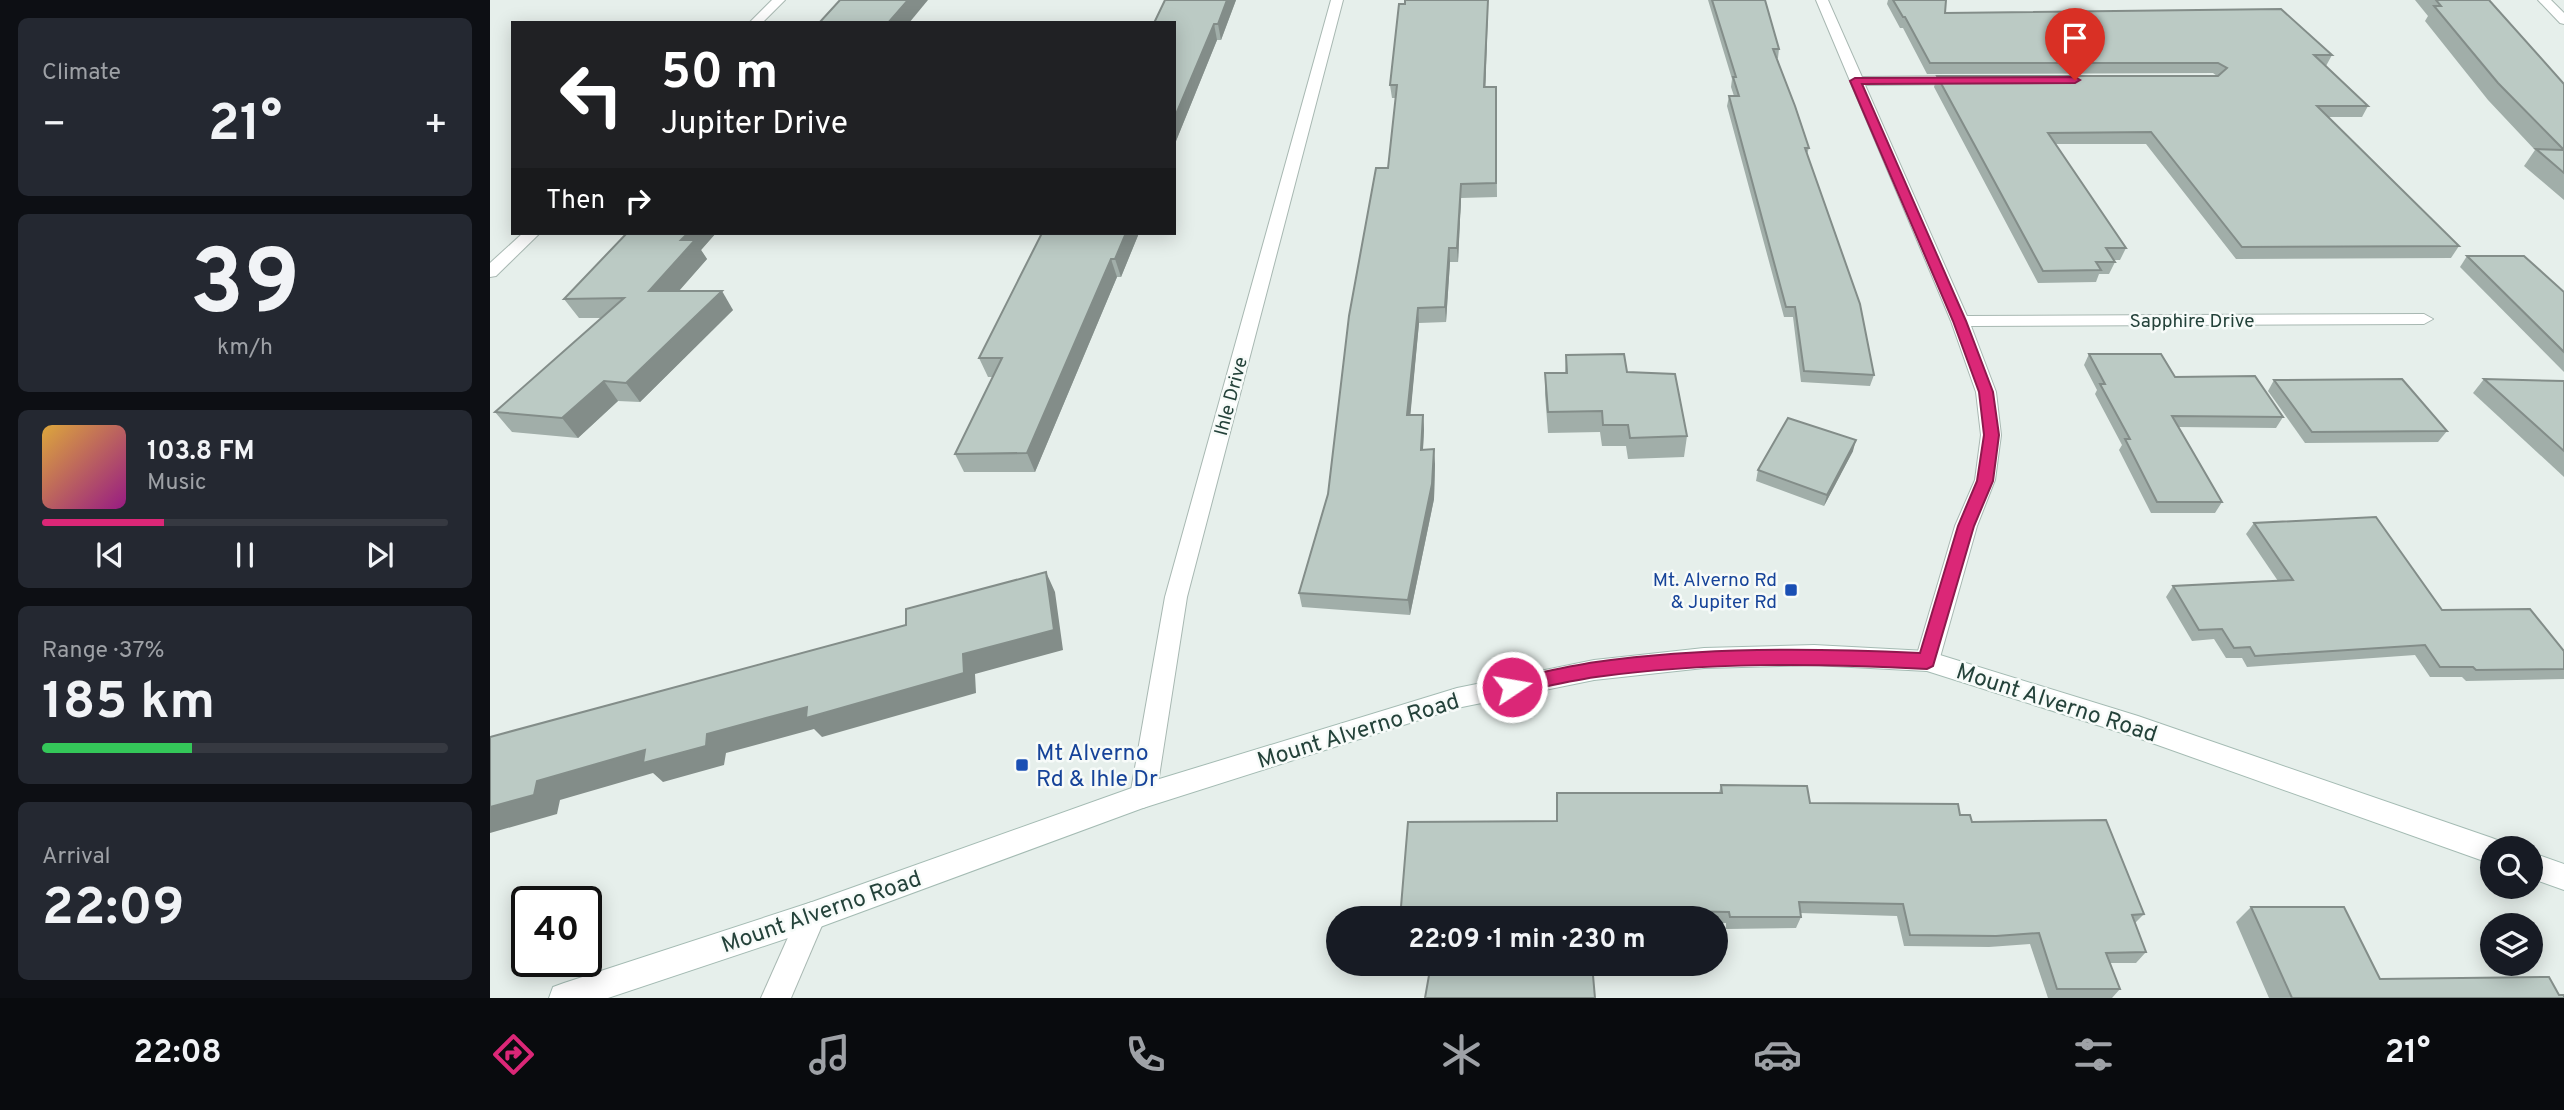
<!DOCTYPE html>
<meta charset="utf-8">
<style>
body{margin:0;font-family:Overpass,sans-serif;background:#242831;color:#f1f3f6;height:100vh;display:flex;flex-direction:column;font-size:26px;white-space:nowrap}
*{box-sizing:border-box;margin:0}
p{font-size:23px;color:#9ea1a6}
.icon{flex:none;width:38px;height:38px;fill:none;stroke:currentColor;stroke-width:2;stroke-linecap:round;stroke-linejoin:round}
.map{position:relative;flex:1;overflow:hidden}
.drawer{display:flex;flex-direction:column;gap:18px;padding:18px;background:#0d0f14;width:490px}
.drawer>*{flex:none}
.hud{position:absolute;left:21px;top:21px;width:665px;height:214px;border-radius:0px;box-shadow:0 4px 18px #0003;background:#202124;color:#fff;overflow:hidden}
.tools{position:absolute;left:1990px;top:836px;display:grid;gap:14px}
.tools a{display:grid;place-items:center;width:63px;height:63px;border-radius:50%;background:#171b24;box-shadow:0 4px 18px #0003;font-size:35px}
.speed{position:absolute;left:21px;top:886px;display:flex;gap:14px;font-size:35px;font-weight:700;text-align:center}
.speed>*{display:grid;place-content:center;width:91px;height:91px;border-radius:50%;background:#171b24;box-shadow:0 4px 18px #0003;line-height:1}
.speed .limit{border:4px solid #111;border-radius:10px;background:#fff;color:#111}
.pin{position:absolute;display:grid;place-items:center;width:60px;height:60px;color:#fff;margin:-72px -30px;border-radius:50% 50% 50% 0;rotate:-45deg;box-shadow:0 0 7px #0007}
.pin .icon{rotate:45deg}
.me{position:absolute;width:77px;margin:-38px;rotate:78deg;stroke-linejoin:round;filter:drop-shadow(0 0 5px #0008)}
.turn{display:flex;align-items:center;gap:24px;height:147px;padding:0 35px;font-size:32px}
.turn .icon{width:91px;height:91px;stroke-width:2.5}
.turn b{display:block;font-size:49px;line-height:60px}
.then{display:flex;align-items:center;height:66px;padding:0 35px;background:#0003;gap:14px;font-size:26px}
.big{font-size:52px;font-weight:700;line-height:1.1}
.drawer .tile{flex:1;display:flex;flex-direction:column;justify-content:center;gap:10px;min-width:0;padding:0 24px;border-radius:10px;background:#242831}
.drawer .dial{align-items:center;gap:0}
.dial b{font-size:91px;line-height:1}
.song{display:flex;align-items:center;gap:21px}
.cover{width:84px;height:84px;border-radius:10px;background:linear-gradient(135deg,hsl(40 70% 55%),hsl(310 70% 35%))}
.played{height:7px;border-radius:4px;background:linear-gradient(90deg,#db2777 30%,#363941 30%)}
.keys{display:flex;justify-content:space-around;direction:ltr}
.heat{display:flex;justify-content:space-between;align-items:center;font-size:38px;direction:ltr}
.charge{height:10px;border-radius:5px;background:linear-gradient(90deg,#34c759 37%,#363941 0)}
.trip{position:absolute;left:836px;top:906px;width:402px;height:70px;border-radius:35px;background:#171b24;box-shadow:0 4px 18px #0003;font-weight:700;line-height:70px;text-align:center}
.menu{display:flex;height:112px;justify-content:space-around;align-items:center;background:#090b0e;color:#9ea1a6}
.menu .icon{width:49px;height:49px}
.menu .active{color:#db2777}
.menu b{font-size:32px;color:#f1f3f6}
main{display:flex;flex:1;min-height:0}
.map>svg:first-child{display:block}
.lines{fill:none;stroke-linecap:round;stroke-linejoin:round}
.street-casing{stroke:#a8b8b2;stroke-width:2}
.secondary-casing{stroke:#a4bbb3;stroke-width:2}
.street{fill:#fff;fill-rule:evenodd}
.secondary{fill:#fff;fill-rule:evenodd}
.wall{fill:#a1aea9}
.shaded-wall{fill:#838d89}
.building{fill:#bbcac4;stroke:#838d89;stroke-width:2}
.route{fill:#db2777;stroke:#8e194d;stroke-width:2}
.transit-dot{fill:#1a4fb4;stroke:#f7fbf9;stroke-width:2.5}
.labels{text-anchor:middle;stroke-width:5;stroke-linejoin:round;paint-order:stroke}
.street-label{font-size:19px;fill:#24423a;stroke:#f7fbf9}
.transit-label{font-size:19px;fill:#164399;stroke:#f7fbf9;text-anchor:end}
.near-street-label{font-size:23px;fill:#24423a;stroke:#f7fbf9}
.near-transit-label{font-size:23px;fill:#164399;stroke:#f7fbf9;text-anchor:start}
</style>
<main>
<section class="drawer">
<div class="tile"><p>Climate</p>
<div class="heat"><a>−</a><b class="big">21°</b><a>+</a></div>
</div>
<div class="tile dial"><b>39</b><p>km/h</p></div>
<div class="tile">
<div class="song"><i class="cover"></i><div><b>103.8 FM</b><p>Music</p></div></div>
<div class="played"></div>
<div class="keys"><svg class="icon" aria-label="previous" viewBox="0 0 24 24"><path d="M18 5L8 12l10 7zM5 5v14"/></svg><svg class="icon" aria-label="pause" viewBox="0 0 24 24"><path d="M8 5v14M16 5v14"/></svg><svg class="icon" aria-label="next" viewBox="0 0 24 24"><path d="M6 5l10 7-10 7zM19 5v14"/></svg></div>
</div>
<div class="tile"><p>Range · 37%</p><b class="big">185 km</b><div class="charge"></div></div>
<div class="tile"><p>Arrival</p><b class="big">22:09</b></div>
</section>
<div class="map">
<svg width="2074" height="998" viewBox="0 0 2074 998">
<rect width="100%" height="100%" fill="#e6efeb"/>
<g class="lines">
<defs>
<g id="street">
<path d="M282,0h13l-23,23h-13z"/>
<path d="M841,0h12l-156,597 -31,199 -4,8 -9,4 -9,-4 -4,-8 35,-199z"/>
<path d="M1326,0h12l34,77 103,-1 7,4 -7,4 -100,1 102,231 457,-2 9,5 -9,5 -453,2 25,66 5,43 -6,45 -18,46 -38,135 -4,7 -8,3 -8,-3 -4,-7 40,-135 20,-46 6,-45 -5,-43 -25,-71z"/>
<path d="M2048,0h13l13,13v11l-4,-1z"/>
<path d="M33,233h17l-44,43 -6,1v-14z"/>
<path d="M322,902l10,4 4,10 -35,82h-30l41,-92z"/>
</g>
<g id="secondary">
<path d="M1324,645l113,6 211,65 354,122 10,4 3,7h-13v15l-354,-126 -211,-67 -113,-6 -110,3 -110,12 -137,28 -314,100 -331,122 -204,68h-59l4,-11 11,-4 248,-81 331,-118 314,-96 137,-28 110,-12z"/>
<path d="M2040,852l34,12v26l-34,-12z"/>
</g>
</defs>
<use href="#street" class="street-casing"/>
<use href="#secondary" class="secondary-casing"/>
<use href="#street" class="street"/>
<use href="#secondary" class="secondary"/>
</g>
<g class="wall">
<path d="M675,0h71l-15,40h-4l-43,106v-123z"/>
<path d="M998,0l-3,87h11l1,110 -36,1 -3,64h-8l-4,60 -27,1 -9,92h13l1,15 -1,20 12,14 -1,35 -24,116 -108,-8 -3,-14 29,-99 60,-326 8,-70h-4l-2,-13z"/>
<path d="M1218,0h57l14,49 -1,9h-1l32,90 -2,6 67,221 -4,11 -69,-4 -8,-65h-9l-57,-211 2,-10h5l-3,-9 1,-8z"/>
<path d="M1398,0h58l-1,13 387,42 -6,11 42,40 -6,11h-34l131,129 -8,12 -215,1 -90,-115h-91l71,104 -6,12h-6l1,2 -6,12h-10l-3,8 -58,1 -104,-196 3,-11h280l-4,-3 -286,1 -24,-46h-3l-13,-24z"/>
<path d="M1925,0h74l75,84v116l-40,-34 11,-16 -47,-50 -63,-79 3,-5z"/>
<path d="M137,233h89l-15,17 6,9 -28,32 54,19 -93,92 -22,-1 -40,37 -66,-6 -17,-20 107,-94h-23l-15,-19z"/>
<path d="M552,233h97l-18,44h-4l-82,195h-71l-9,-18 38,-77h-5l-9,-19z"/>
<path d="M1977,256l97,36v80l-104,-105z"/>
<path d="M1599,354l86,23 108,40 -7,11 -98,-1 44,75 -7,11h-64l-32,-63 3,-5 -27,-51 2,-4 -13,-25z"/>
<path d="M1076,355l61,17 60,64 -3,21 -56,2 -2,-13h-24l-2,-14 -52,1 -3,-39v-21h20z"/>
<path d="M1994,379l80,2v96l-91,-84z"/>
<path d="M1784,380l173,51 -9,11 -133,1 -37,-52z"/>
<path d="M1363,451l-29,55 -68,-25 2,-11z"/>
<path d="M1764,523l188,87 122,41v28l-98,2 -4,-4h-32l-15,-22 -168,12 -5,-9h-16l-12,-19 -22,2 -26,-44 7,-11 105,-5 -32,-47z"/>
<path d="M1231,785l89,18 150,12 184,99 -9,9 11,29 -10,11h-26l10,26 -8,9h-64l-18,-54 -41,3 -85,-1 -7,-30 -97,-3 1,4 -5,11 -70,1v-6h-9v-4h-317l157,-98v-28h162z"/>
<path d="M1761,907l129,72 179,16 5,3h-295l-33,-76z"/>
<path d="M909,964h193l-161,3 -32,-1z"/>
</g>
<g class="shaded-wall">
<path d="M418,0h20l-19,23h-21z"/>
<path d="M737,0h9l-15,40 -3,-16z"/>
<path d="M998,0v9l-3,91 -1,-13z"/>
<path d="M724,24l3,16 -43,106v-27z"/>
<path d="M971,184v14l-3,64 -1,-14z"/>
<path d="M198,233h28l-15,17 6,9 -45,51 -13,-19 32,-51z"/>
<path d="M636,233h13l-18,44 -6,-18z"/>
<path d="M959,248l1,14 -4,60 -1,-15z"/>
<path d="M621,259l6,18 -82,195 -8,-19z"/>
<path d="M232,291l11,19 -93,92 -14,-19z"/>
<path d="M928,308l1,15 -10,107 -2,-15z"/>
<path d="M114,381l14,20 -40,37 -16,-20z"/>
<path d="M933,415l1,15 -2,35 -1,-15z"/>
<path d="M1366,440l-3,11 -29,55 3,-11z"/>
<path d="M944,449l1,15 -1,35 -24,116 -2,-15z"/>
<path d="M556,572l9,20 8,58 -88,24 1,19 -154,44 -8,-8 -88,24 -2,12 -61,17 -10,-9 -93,27 -3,14 -67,19v-26l47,-26 108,-31 62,-16 256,-80z"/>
</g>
<g class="building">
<path d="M350,0h68l-20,23h-69z"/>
<path d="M675,0h62l-9,24h-4l-40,95v-96h-20z"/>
<path d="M915,0h83l-4,87h12v96l-35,1 -4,64h-8l-4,59 -27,1 -11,107h16l-2,35 13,-1 -2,35 -24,116 -109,-7 29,-99 21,-178 27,-148h12l9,-83h-7l9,-81h6z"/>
<path d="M1222,0h53l14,49h-6l22,57 14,42h-4l55,156 14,71 -70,-4 -9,-64h-9l-57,-211h10l-6,-19h3z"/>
<path d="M1403,0h53l-1,13 336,-4 51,46h-18l54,51h-51l142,140 -217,1 -91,-115 -103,1 78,115h-20l9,14h-19l5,8 -58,1 -106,-195h281l9,-8 -9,-5h-288l-25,-46h-2z"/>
<path d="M1946,0h53l75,84v89l-28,-24 28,1 -66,-67 -64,-77h7z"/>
<path d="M137,233h61l-7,7h14l-46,51h73l-96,92 -22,-2 -42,37 -67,-6 129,-114 -60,1z"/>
<path d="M552,233h84l-11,26h-4l-84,194 -72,1 47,-96h-23z"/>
<path d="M1977,256h57l40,36v60z"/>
<path d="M1134,354l3,18 48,2 12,62 -57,2 -2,-13h-25l-1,-14 -54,1 -3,-39h22l-1,-18z"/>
<path d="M1599,354h72l14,23 80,-1 28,41 -111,-1 50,86h-65l-32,-63h5l-30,-55h5z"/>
<path d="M1912,379l45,52 -135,1 -38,-52z"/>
<path d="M1994,379l80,2v70z"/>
<path d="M1298,418l68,22 -29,55 -69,-25z"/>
<path d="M1886,517l66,93 88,-1 34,42v18l-88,1 -3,-3h-33l-15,-22 -170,11 -5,-9 -16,1 -12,-19 -23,1 -26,-44 120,-6 -39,-57z"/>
<path d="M556,572l8,58 -91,24 1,19 -158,45 1,-11 -100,27 -1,12 -63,17 2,-13 -108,31 -3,14 -44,12v-70l416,-112v-16z"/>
<path d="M1231,785l86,1 3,17 148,1 2,11h10l2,7 134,-2 38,94 -12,1 14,37 -40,1 14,36h-63l-18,-56 -43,3 -86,-1 -7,-31 -104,-2 2,15h-71l-1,-5 -122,-2 1,9h-208l8,-97 149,-1v-28h165z"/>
<path d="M1761,907h93l36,72 169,-2 10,18h5v3h-272z"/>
<path d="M941,964h161l3,34h-170z"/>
</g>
<path class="route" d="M1365,78l220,-1 5,3 -5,3 -213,1 104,237 27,71 6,43 -6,46 -19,45 -41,140 -6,3c-111,-6 -221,-7 -331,8 -28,4 -56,11 -84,17l-6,-2 -3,-5 3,-6 6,-2c28,-6 56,-13 84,-17 108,-15 215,-14 324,-9l38,-127 19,-45 7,-46 -5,-43 -26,-71 -103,-240z"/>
<g class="transit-dot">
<rect x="1294" y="583" width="14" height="14" rx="3.5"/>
<rect x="525" y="758" width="14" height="14" rx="3.5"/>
</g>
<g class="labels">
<g class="street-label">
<text x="1702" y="327">Sapphire Drive</text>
<text transform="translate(740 396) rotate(-75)" y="7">Ihle Drive</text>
</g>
<g class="transit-label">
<text x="1287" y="586">Mt. Alverno Rd<tspan x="1287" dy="22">&amp; Jupiter Rd</tspan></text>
</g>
<g class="near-street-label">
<text transform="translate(1567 702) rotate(18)" y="8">Mount Alverno Road</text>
<text transform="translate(868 730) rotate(-17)" y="8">Mount Alverno Road</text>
<text transform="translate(331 911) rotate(-19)" y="8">Mount Alverno Road</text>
</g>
<g class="near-transit-label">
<text x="546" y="760">Mt Alverno<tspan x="546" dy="26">Rd &amp; Ihle Dr</tspan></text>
</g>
</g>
</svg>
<div class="tools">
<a><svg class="icon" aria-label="search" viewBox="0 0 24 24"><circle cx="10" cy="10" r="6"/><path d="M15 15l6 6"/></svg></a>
<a><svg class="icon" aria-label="layers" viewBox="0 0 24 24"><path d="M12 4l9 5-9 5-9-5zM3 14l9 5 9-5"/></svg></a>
</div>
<div class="speed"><div class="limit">40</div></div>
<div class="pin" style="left:1585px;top:80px;background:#d93025"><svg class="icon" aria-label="arrive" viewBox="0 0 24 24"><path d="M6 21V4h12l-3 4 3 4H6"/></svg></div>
<svg class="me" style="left:1022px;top:687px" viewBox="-20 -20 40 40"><circle r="17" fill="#db2777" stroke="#fff" stroke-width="3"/><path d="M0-11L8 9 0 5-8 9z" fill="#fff"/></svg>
<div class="trip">22:09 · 1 min · 230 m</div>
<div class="hud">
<div class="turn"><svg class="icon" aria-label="left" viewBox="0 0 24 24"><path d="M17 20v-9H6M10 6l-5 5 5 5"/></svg><div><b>50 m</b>Jupiter Drive</div></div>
<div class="then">Then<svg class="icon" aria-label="right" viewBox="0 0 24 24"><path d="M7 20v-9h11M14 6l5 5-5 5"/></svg></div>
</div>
</div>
</main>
<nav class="menu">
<b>22:08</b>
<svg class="icon active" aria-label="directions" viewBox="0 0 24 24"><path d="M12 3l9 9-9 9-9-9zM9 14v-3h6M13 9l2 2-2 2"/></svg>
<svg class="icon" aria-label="music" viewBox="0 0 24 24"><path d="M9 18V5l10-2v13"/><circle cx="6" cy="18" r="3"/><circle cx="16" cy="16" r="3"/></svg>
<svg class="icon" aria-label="phone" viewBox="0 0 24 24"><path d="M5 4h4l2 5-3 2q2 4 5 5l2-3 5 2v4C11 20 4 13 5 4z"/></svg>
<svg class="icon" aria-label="climate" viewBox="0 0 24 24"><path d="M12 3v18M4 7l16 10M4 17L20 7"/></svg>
<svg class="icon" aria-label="car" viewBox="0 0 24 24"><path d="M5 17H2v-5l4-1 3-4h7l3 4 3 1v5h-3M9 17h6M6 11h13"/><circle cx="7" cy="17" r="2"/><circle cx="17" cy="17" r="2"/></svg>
<svg class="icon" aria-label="filters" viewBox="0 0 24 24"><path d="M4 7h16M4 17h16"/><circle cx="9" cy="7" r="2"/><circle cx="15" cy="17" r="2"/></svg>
<b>21°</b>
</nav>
